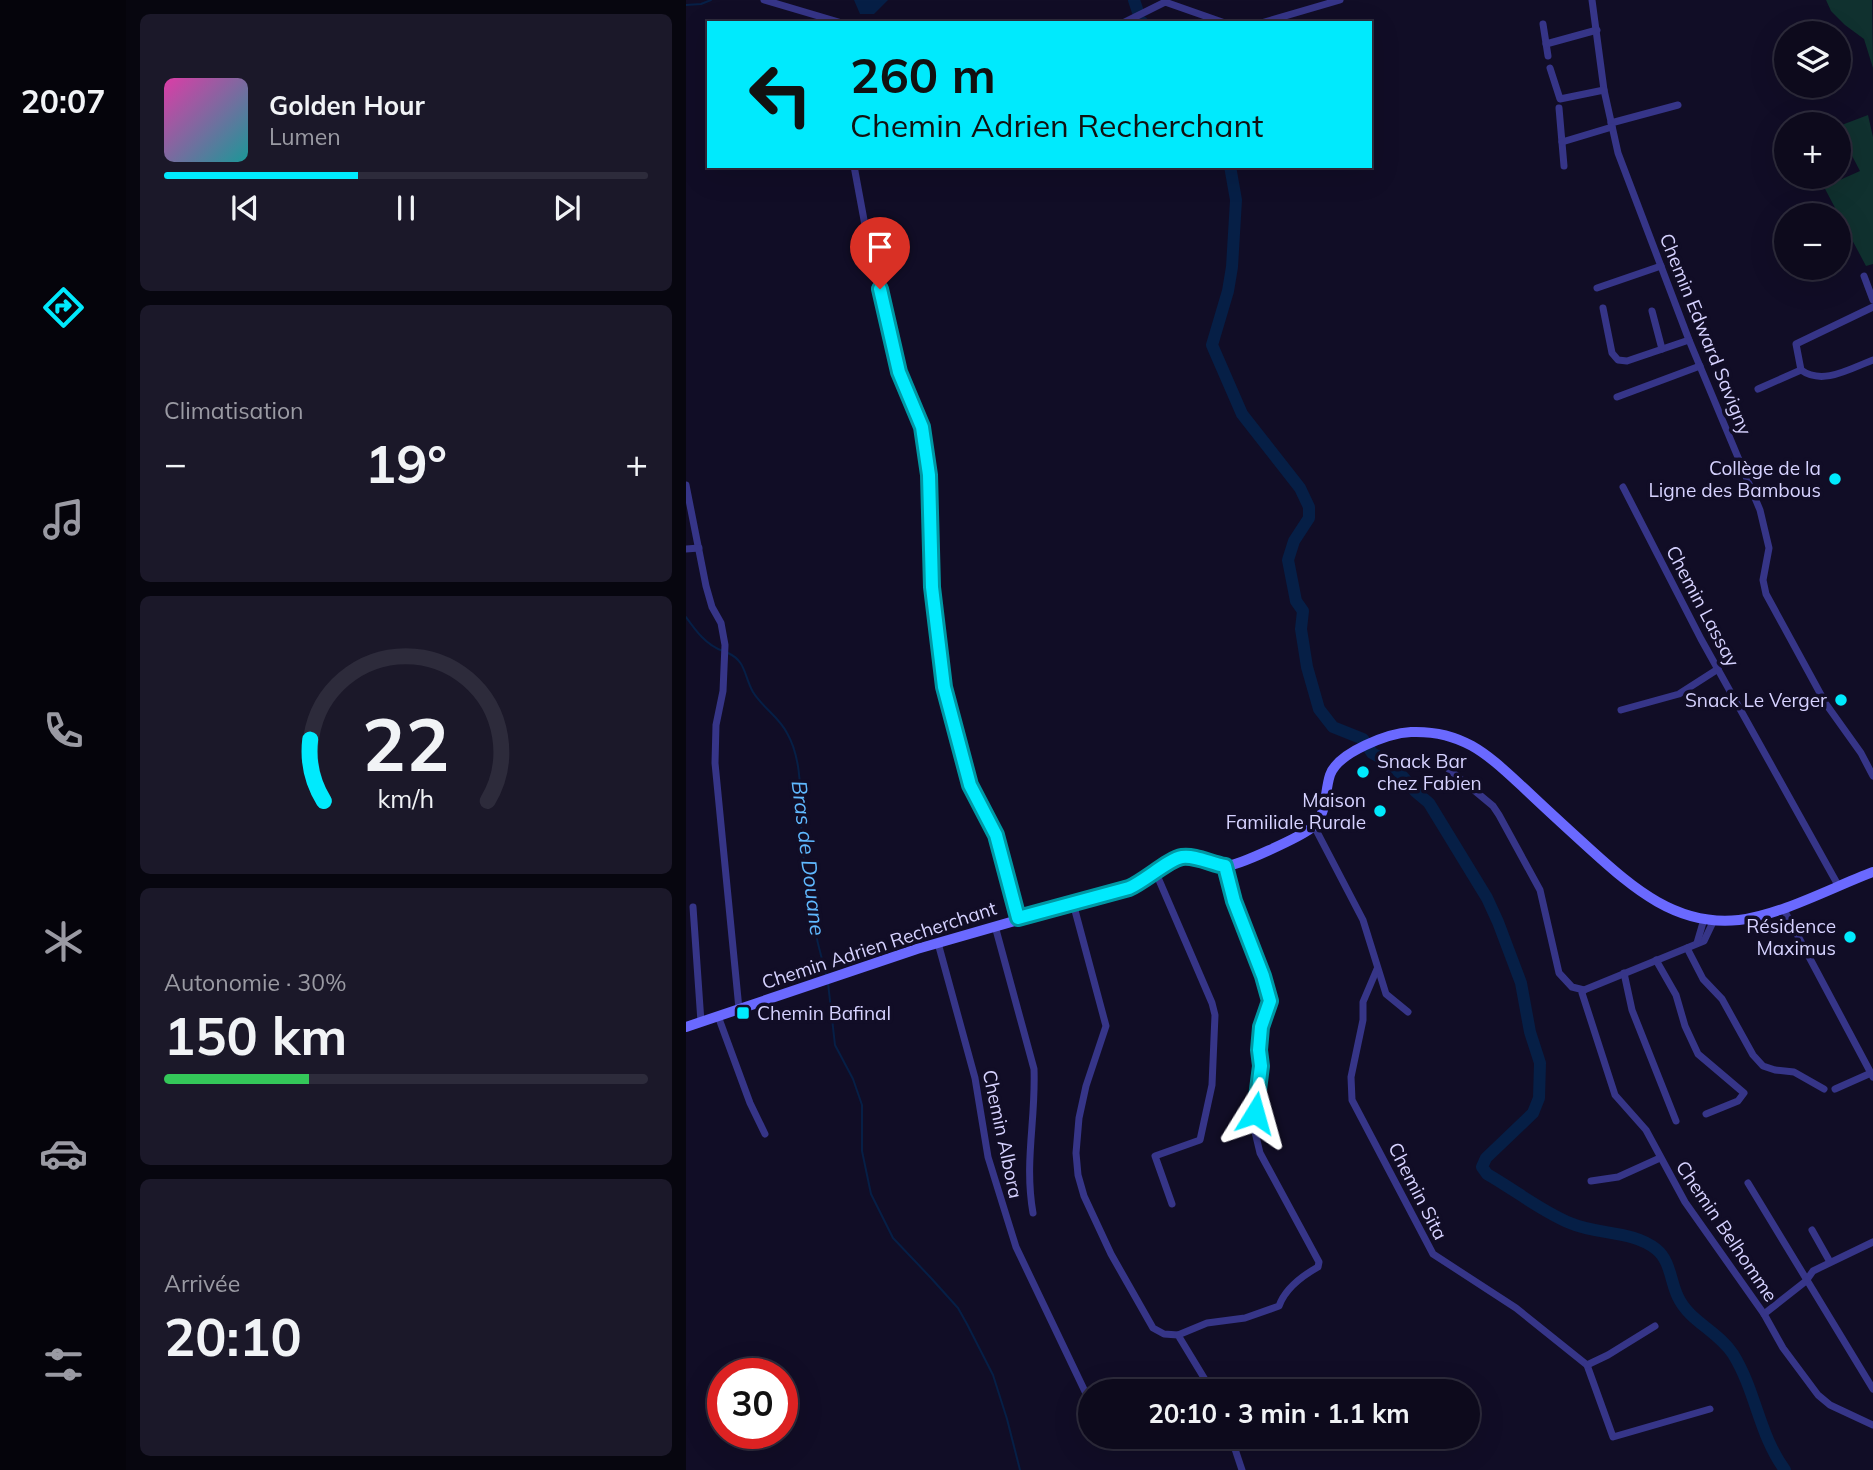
<!DOCTYPE html>
<html lang="fr">
<meta charset="utf-8">
<style>
body{margin:0;font-family:Mulish,sans-serif;background:#1b1829;color:#f1f3f6;height:100vh;display:flex;flex-direction:column;font-size:26px;white-space:nowrap}
*{box-sizing:border-box;margin:0}
p{font-size:23px;color:#9a9aa3}
.icon{flex:none;width:38px;height:38px;fill:none;stroke:currentColor;stroke-width:2;stroke-linecap:round;stroke-linejoin:round}
.map{position:relative;flex:1;overflow:hidden}
.panel{display:flex;flex-direction:column;gap:14px;padding:14px;background:#07060f;width:560px}
.panel>*{flex:none}
.banner{position:absolute;left:21px;top:21px;width:665px;height:147px;border-radius:0px;box-shadow:0 7px 28px #0002,0 0 0 2px #2d2b3b;background:#00eafd;color:#111;overflow:hidden}
.fabs{position:absolute;left:1088px;top:21px;display:grid;gap:14px}
.fabs a{display:grid;place-items:center;width:77px;height:77px;border-radius:50%;background:#0d0a1c;box-shadow:0 7px 28px #0002,0 0 0 2px #2d2b3b;font-size:35px}
.speed{position:absolute;left:21px;top:1358px;display:flex;gap:14px;font-size:35px;font-weight:700;text-align:center}
.speed>*{display:grid;place-content:center;width:91px;height:91px;border-radius:50%;background:#0d0a1c;box-shadow:0 7px 28px #0002,0 0 0 2px #2d2b3b;line-height:1}
.speed .limit{border:10px solid #d22;background:#fff;color:#111}
.pin{position:absolute;display:grid;place-items:center;width:60px;height:60px;color:#fff;margin:-72px -30px;border-radius:50% 50% 50% 0;rotate:-45deg;box-shadow:0 0 7px #0007}
.pin .icon{rotate:45deg}
.me{position:absolute;width:77px;margin:-38px;rotate:8deg;stroke-linejoin:round;filter:drop-shadow(0 0 5px #0008)}
.turn{display:flex;align-items:center;gap:24px;height:147px;padding:0 28px;font-size:32px}
.turn .icon{width:91px;height:91px;stroke-width:2.5}
.turn b{display:block;font-size:49px;line-height:60px}
.big{font-size:52px;font-weight:700;line-height:1.1}
.panel .card{flex:1;display:flex;flex-direction:column;justify-content:center;gap:10px;min-width:0;padding:0 24px;border-radius:10px;background:#1b1829}
.panel .dial{align-items:center;gap:0}
.dial svg{height:182px;overflow:visible;fill:none;stroke:#2d2b3b;stroke-width:7;stroke-linecap:round;text-anchor:middle}
.dial text{fill:#f1f3f6;stroke:none}
.song{display:flex;align-items:center;gap:21px}
.cover{width:84px;height:84px;border-radius:10px;background:linear-gradient(135deg,hsl(320 70% 55%),hsl(180 70% 35%))}
.played{height:7px;border-radius:4px;background:linear-gradient(90deg,#00eafd 40%,#2d2b3b 40%)}
.keys{display:flex;justify-content:space-around;direction:ltr}
.heat{display:flex;justify-content:space-between;align-items:center;font-size:38px;direction:ltr}
.charge{height:10px;border-radius:5px;background:linear-gradient(90deg,#34c759 30%,#2d2b3b 0)}
.trip{position:absolute;left:392px;top:1379px;width:402px;height:70px;border-radius:35px;background:#0d0a1c;box-shadow:0 7px 28px #0002,0 0 0 2px #2d2b3b;font-weight:700;line-height:70px;text-align:center}
main{display:flex;flex:1;min-height:0}
.menu{display:flex;flex-direction:column;width:126px;justify-content:space-around;align-items:center;background:#05040b;color:#9a9aa3}
.menu .icon{width:49px;height:49px}
.menu .selected{color:#00eafd}
.menu b{font-size:32px;color:#f1f3f6}
.map>svg:first-child{display:block}
.green{fill:#10312f}
.water{fill:#061f46}
.lines{fill:none;stroke-linecap:round;stroke-linejoin:round}
.stream{stroke:#061f46;stroke-width:2}
.river{stroke:#061f46;stroke-width:12}
.minor{stroke:#363588;stroke-width:7}
.secondary{stroke:#6a69ff;stroke-width:10}
.route-casing{stroke:#0098a4;stroke-width:18}
.route{stroke:#00eafd;stroke-width:12}
.poi-dot{fill:#00eafd;stroke:#110d26;stroke-width:2.5}
.labels{text-anchor:middle;stroke-width:7;stroke-linejoin:round;paint-order:stroke}
.street-label{font-size:19px;fill:#d6d2ff;stroke:#110d26}
.poi-label{font-size:19px;fill:#d6d2ff;stroke:#110d26;text-anchor:end}
.water-label{font-size:21px;font-style:italic;fill:#60b9ff;stroke:#110d26}
</style>
<main>
<nav class="menu">
<b>20:07</b>
<svg class="icon selected" aria-label="directions" viewBox="0 0 24 24"><path d="M12 3l9 9-9 9-9-9zM9 14v-3h6M13 9l2 2-2 2"/></svg>
<svg class="icon" aria-label="music" viewBox="0 0 24 24"><path d="M9 18V5l10-2v13"/><circle cx="6" cy="18" r="3"/><circle cx="16" cy="16" r="3"/></svg>
<svg class="icon" aria-label="phone" viewBox="0 0 24 24"><path d="M5 4h4l2 5-3 2q2 4 5 5l2-3 5 2v4C11 20 4 13 5 4z"/></svg>
<svg class="icon" aria-label="climate" viewBox="0 0 24 24"><path d="M12 3v18M4 7l16 10M4 17L20 7"/></svg>
<svg class="icon" aria-label="car" viewBox="0 0 24 24"><path d="M5 17H2v-5l4-1 3-4h7l3 4 3 1v5h-3M9 17h6M6 11h13"/><circle cx="7" cy="17" r="2"/><circle cx="17" cy="17" r="2"/></svg>
<svg class="icon" aria-label="filters" viewBox="0 0 24 24"><path d="M4 7h16M4 17h16"/><circle cx="9" cy="7" r="2"/><circle cx="15" cy="17" r="2"/></svg>
</nav>
<section class="panel">
<div class="card">
<div class="song"><i class="cover"></i><div><b>Golden Hour</b><p>Lumen</p></div></div>
<div class="played"></div>
<div class="keys"><svg class="icon" aria-label="previous" viewBox="0 0 24 24"><path d="M18 5L8 12l10 7zM5 5v14"/></svg><svg class="icon" aria-label="pause" viewBox="0 0 24 24"><path d="M8 5v14M16 5v14"/></svg><svg class="icon" aria-label="next" viewBox="0 0 24 24"><path d="M6 5l10 7-10 7zM19 5v14"/></svg></div>
</div>
<div class="card"><p>Climatisation</p>
<div class="heat"><a>−</a><b class="big">19°</b><a>+</a></div>
</div>
<div class="card dial"><svg viewBox="0 0 100 80">
<path d="M14 69A42 42 0 1 1 86 69"/>
<path d="M14 69A42 42 0 0 1 8 42" stroke="#00eafd"/>
<text x="50" y="56" font-size="32" font-weight="700">22</text>
<text x="50" y="72" font-size="11">km/h</text>
</svg></div>
<div class="card"><p>Autonomie · 30%</p><b class="big">150 km</b><div class="charge"></div></div>
<div class="card"><p>Arrivée</p><b class="big">20:10</b></div>
</section>
<div class="map">
<svg width="1187" height="1470" viewBox="0 0 1187 1470">
<rect width="100%" height="100%" fill="#110d26"/>
<g class="green">
<path d="M1140,0h46l1,68 -9,-29 -19,-14 -14,-14z"/>
<path d="M1182,115l5,22v127l-7,2 -42,-79 36,-16 -10,-19h-11v-26z"/>
</g>
<path class="water" d="M168,0h34l-14,14h-14z"/>
<g class="lines">
<g class="stream">
<path d="M0,5l15,-1 10,-4"/>
<path d="M0,617c10,14 20,28 37,34"/>
<path d="M42,653c18,8 16,23 25,39 9,15 26,25 34,41 18,31 12,76 15,110 4,44 12,89 24,132"/>
<path d="M142,983l7,62 18,34 9,26v46l9,43 22,44 38,40 27,30 9,16 26,51 14,44 13,51"/>
</g>
<g class="river">
<path d="M448,0l4,12"/>
<path d="M456,22l1,1"/>
<path d="M544,166l6,34 -4,67 -4,24 -16,54 30,69 58,74 9,19v11l-15,23 -6,19 8,41 7,10 -2,18 6,38 12,42 14,18 30,12 9,14 20,11 24,28 13,11 58,95 11,24 23,61 9,49 10,31 -1,35 -6,15 -47,45 -4,9 5,7c28,16 54,37 83,49 27,12 62,7 86,26 15,12 14,32 22,48 11,24 40,34 55,57 23,37 26,81 52,116"/>
</g>
<g class="minor">
<path d="M78,0l78,23"/>
<path d="M906,0l12,90 14,63 71,187 71,170 9,38 -6,32 3,14 60,110 35,49 12,23"/>
<path d="M437,23l42,-21 60,21"/>
<path d="M575,23l79,-23"/>
<path d="M857,24l5,32"/>
<path d="M860,44l51,-14"/>
<path d="M864,68l10,31 44,-9"/>
<path d="M873,108l5,58"/>
<path d="M925,123l67,-18"/>
<path d="M876,142l50,-15"/>
<path d="M168,166l18,97 27,109 22,55 7,48 4,112 13,100 25,98 26,49 22,84"/>
<path d="M1178,276l9,24"/>
<path d="M911,288l64,-22"/>
<path d="M917,308l9,45 6,7 9,1 62,-21"/>
<path d="M966,311l10,38"/>
<path d="M1115,370l-5,-26 77,-37"/>
<path d="M1115,370c22,16 50,-2 72,-10"/>
<path d="M1072,389l43,-19"/>
<path d="M931,397l83,-31"/>
<path d="M0,485l20,101 6,21 9,16 4,22 -2,46 -7,34 -1,38 24,246"/>
<path d="M937,487l78,152 137,246"/>
<path d="M0,549l13,-1"/>
<path d="M935,710l58,-16 39,-25"/>
<path d="M753,761l54,45 6,9 41,75 19,83 13,14 12,3"/>
<path d="M628,826l49,94 23,74 22,18"/>
<path d="M470,873l56,130 3,12 -3,70 -12,55 -45,16 17,48"/>
<path d="M387,903l33,123 -20,60 -7,32 -3,35 2,22 6,21 27,58 42,74 11,6 14,1 34,56"/>
<path d="M7,907l8,115"/>
<path d="M1097,908l90,169"/>
<path d="M1028,920l-10,21 -120,49 -2,3 33,102 31,35 39,72 79,112 19,34 35,47 12,10 43,20"/>
<path d="M309,926l39,143c2,51 -10,92 -1,144"/>
<path d="M252,943l37,135 13,79 28,90 74,155"/>
<path d="M1011,943l7,-24"/>
<path d="M1001,948l16,31 19,20 31,56 10,11 12,4 19,2 30,17"/>
<path d="M970,960l20,35 9,31 13,28 46,39 -6,8 -32,13"/>
<path d="M691,969l-14,33v18l-12,57 1,23 81,154 83,54 71,57 26,72 97,-28"/>
<path d="M938,973l8,37 44,111"/>
<path d="M32,1016l32,87 15,31"/>
<path d="M1149,1089l36,-16"/>
<path d="M905,1181l27,-4 42,-19"/>
<path d="M1062,1183l125,206"/>
<path d="M1126,1230l18,32"/>
<path d="M1078,1314l42,-33 7,-10 60,-29"/>
<path d="M492,1335l29,-12 38,-5 34,-12c6,-17 23,-30 39,-39l1,-5 -59,-109 -5,-21 6,-66 -2,-16 2,-23 7,-14 2,-12 -7,-25 -29,-75 -9,-35"/>
<path d="M901,1365l21,-10 47,-29"/>
<path d="M545,1437l11,33"/>
</g>
<path class="secondary" d="M0,1027l231,-78 212,-61c18,-7 33,-25 50,-30 14,-5 32,7 46,8 11,1 77,-30 86,-38 17,-13 13,-35 19,-53 8,-23 59,-42 81,-43 53,-2 78,24 114,57 22,21 44,41 66,61 42,38 86,77 148,70 42,-5 94,-33 134,-48"/>
</g>
<g class="lines">
<defs>
<path id="route" d="M194,289l19,83 23,55 7,48 3,112 12,100 26,98 26,50 22,83 111,-30c16,-7 40,-29 53,-31 13,-2 30,7 43,9l9,35 29,75 7,25 -9,26 -2,23 2,16 -6,47"/>
</defs>
<use href="#route" class="route-casing"/>
<use href="#route" class="route"/>
</g>
<g class="poi-dot">
<circle cx="1149" cy="479" r="7"/>
<circle cx="1155" cy="700" r="7"/>
<circle cx="677" cy="772" r="7"/>
<circle cx="694" cy="811" r="7"/>
<circle cx="1164" cy="937" r="7"/>
<rect x="50" y="1006" width="14" height="14" rx="3.5"/>
</g>
<g class="labels">
<g class="street-label">
<text transform="translate(1020 334) rotate(68)" y="7">Chemin Edward Savigny</text>
<text transform="translate(1017 606) rotate(62)" y="7">Chemin Lassay</text>
<text transform="translate(193 945) rotate(-18)" y="7">Chemin Adrien Recherchant</text>
<text transform="translate(317 1134) rotate(78)" y="7">Chemin Albora</text>
<text transform="translate(732 1191) rotate(63)" y="7">Chemin Sita</text>
<text transform="translate(1041 1231) rotate(56)" y="7">Chemin Belhomme</text>
</g>
<g class="poi-label">
<text x="1135" y="475">Collège de la<tspan x="1135" dy="22">Ligne des Bambous</tspan></text>
<text x="1141" y="707">Snack Le Verger</text>
<text x="691" y="768" text-anchor="start">Snack Bar<tspan x="691" dy="22">chez Fabien</tspan></text>
<text x="680" y="807">Maison<tspan x="680" dy="22">Familiale Rurale</tspan></text>
<text x="1150" y="933">Résidence<tspan x="1150" dy="22">Maximus</tspan></text>
<text x="71" y="1020" text-anchor="start">Chemin Bafinal</text>
</g>
<g class="water-label">
<text transform="translate(122 858) rotate(83)" y="7">Bras de Douane</text>
</g>
</g>
</svg>
<div class="fabs">
<a><svg class="icon" aria-label="layers" viewBox="0 0 24 24"><path d="M12 4l9 5-9 5-9-5zM3 14l9 5 9-5"/></svg></a>
<a>+</a>
<a>−</a>
</div>
<div class="speed"><div class="limit">30</div></div>
<div class="pin" style="left:194px;top:289px;background:#d93025"><svg class="icon" aria-label="arrive" viewBox="0 0 24 24"><path d="M6 21V4h12l-3 4 3 4H6"/></svg></div>
<svg class="me" style="left:569px;top:1113px" viewBox="-20 -20 40 40"><path d="M0-17L14 15 0 8-14 15z" fill="#00eafd" stroke="#fff" stroke-width="4"/></svg>
<div class="trip">20:10 · 3 min · 1.1 km</div>
<div class="banner">
<div class="turn"><svg class="icon" aria-label="left" viewBox="0 0 24 24"><path d="M17 20v-9H6M10 6l-5 5 5 5"/></svg><div><b>260 m</b>Chemin Adrien Recherchant</div></div>
</div>
</div>
</main>
